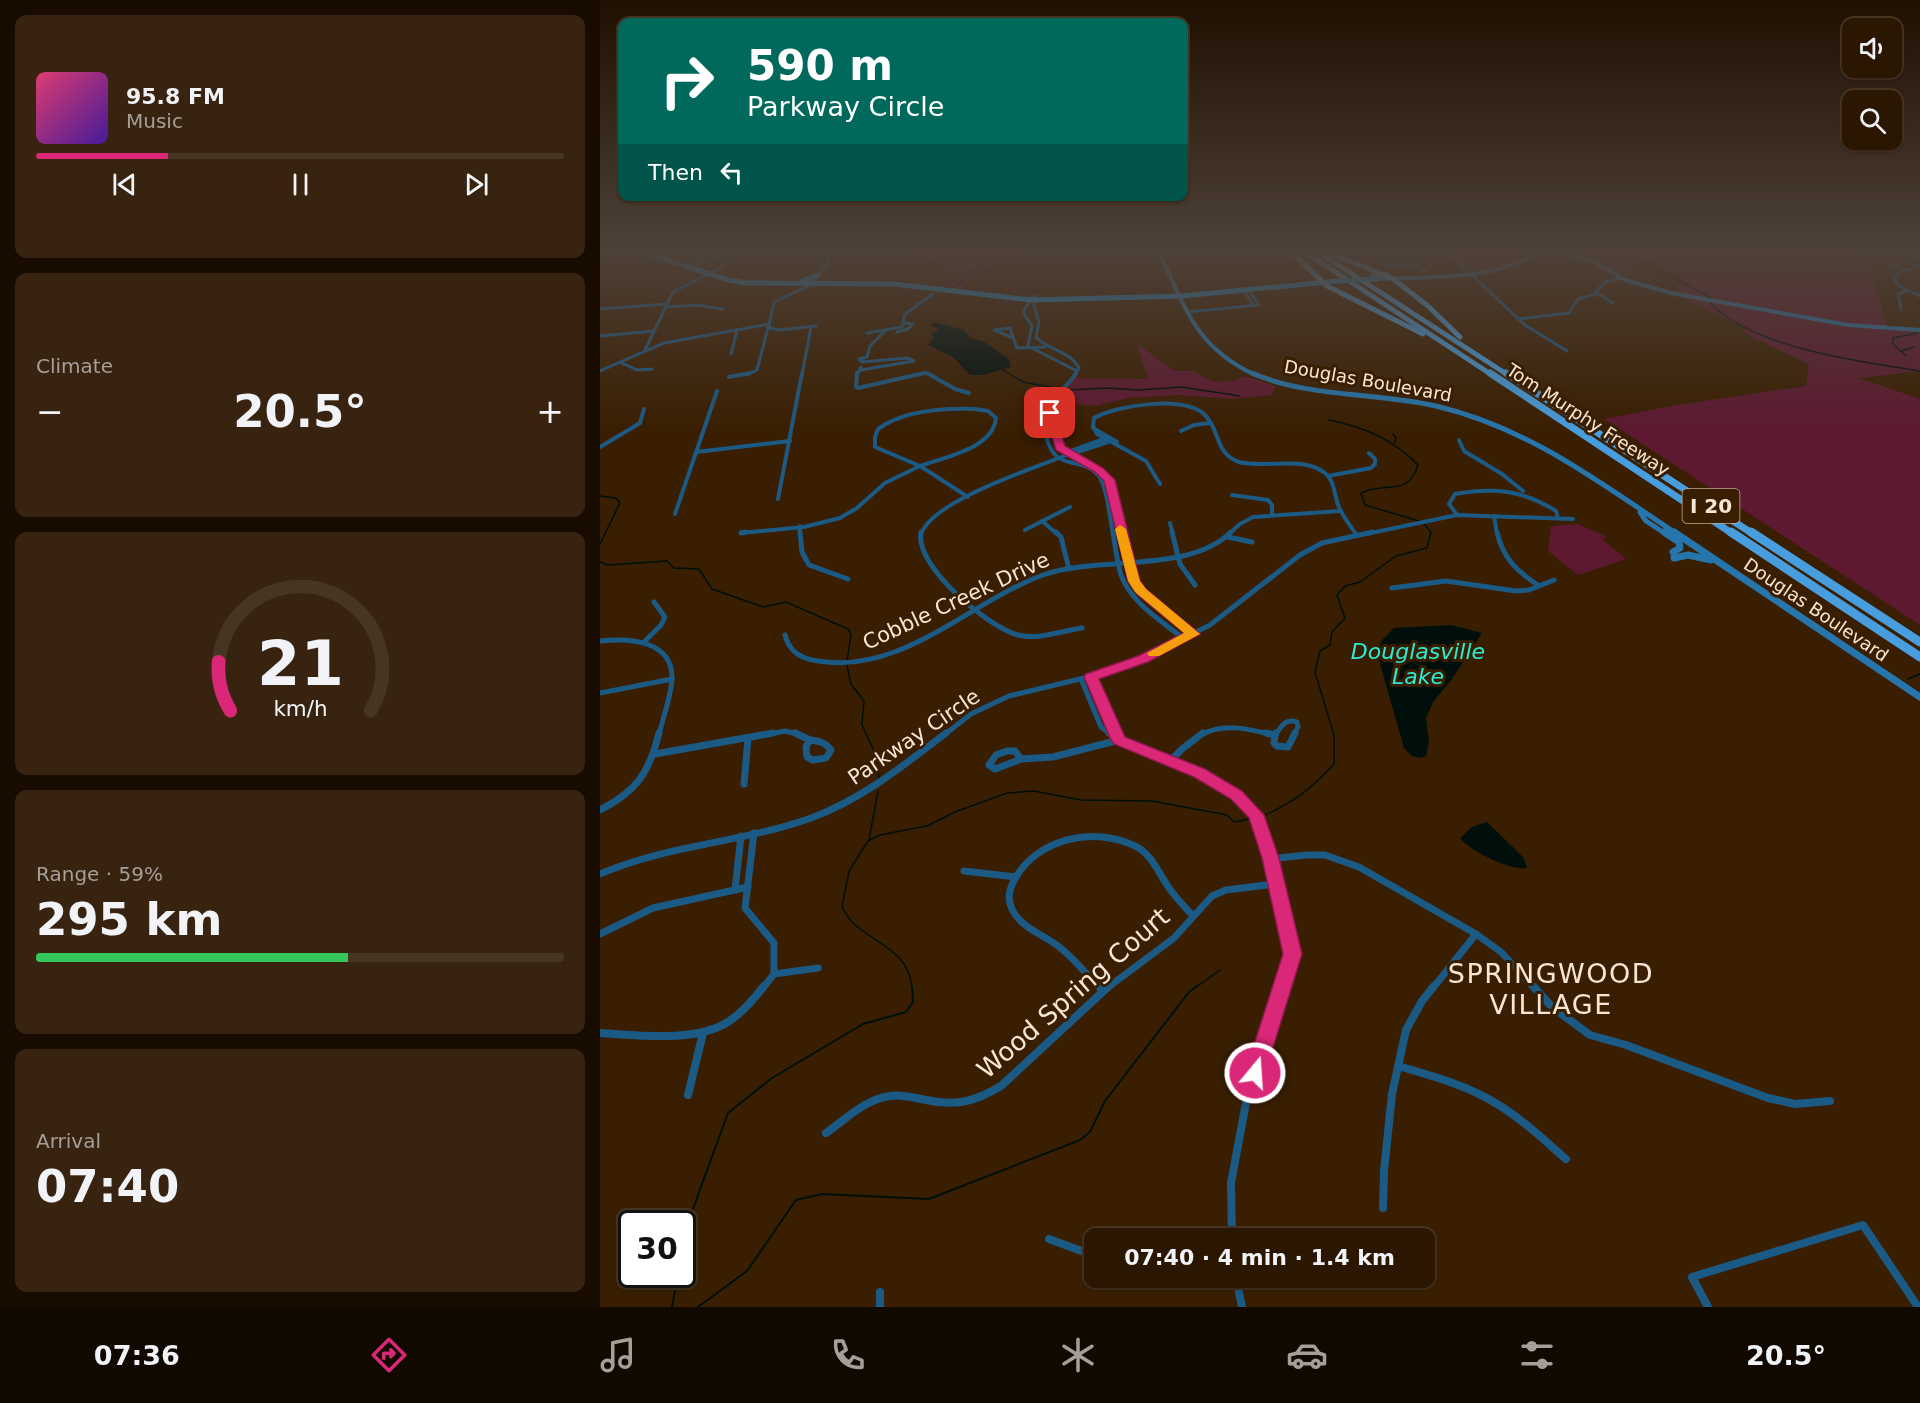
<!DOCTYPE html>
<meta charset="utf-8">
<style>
body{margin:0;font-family:"DejaVu Sans",sans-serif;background:#372310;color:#f1f3f6;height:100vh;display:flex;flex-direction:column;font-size:22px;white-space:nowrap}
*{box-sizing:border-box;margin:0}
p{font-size:20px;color:#a69f99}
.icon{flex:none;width:33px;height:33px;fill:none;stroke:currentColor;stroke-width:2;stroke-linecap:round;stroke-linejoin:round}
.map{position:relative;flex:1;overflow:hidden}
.side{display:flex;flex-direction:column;gap:15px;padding:15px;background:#180c01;width:600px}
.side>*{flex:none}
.banner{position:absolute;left:18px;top:18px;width:570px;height:183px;border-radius:12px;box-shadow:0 2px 4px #0004,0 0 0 2px #473523;background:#00695c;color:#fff;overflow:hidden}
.fabs{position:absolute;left:1242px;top:18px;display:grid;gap:12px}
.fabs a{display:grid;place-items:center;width:60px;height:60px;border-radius:12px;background:#2b1601;box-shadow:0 2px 4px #0004,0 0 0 2px #473523;font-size:30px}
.speed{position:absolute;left:18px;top:1210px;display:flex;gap:12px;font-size:30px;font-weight:700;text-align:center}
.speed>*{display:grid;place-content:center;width:78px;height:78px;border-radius:50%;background:#2b1601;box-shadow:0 2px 4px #0004,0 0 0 2px #473523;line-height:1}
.speed .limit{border:3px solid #111;border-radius:9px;background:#fff;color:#111}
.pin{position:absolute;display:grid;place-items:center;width:51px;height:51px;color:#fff;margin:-26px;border-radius:12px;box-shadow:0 3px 9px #0006}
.me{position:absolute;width:66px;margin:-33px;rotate:18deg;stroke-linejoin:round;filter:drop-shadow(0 0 4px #0008)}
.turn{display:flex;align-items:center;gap:21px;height:126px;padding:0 30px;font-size:27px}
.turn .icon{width:78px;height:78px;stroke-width:2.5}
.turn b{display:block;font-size:42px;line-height:51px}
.then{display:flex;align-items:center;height:57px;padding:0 30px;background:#0003;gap:12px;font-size:22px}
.big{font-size:45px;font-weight:800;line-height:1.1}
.side .card{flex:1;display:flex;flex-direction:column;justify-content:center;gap:9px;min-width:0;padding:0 21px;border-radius:12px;background:#372310}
.side .dial{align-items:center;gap:0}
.dial svg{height:156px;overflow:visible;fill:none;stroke:#473523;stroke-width:7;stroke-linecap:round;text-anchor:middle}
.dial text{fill:#f1f3f6;stroke:none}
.song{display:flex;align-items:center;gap:18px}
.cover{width:72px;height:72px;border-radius:9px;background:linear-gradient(135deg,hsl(340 70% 55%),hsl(260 70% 35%))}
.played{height:6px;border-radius:3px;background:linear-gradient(90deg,#db2777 25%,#473523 25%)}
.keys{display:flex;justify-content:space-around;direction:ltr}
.heat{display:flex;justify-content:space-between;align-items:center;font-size:33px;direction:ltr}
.charge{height:9px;border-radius:4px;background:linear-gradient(90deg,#34c759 59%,#473523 0)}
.trip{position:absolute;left:484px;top:1228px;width:351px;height:60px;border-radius:12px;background:#2b1601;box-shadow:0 2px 4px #0004,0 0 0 2px #473523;font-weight:800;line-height:60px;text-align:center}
.menu{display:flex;height:96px;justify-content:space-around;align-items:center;background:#110900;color:#a69f99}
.menu .icon{width:42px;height:42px}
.menu .current{color:#db2777}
.menu b{font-size:27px;color:#f1f3f6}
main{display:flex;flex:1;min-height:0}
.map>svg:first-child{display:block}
.green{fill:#5c1930}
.water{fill:#000f0c}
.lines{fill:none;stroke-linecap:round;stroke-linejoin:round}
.stream-far1{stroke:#000f0c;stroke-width:1.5}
.stream{stroke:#000f0c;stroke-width:2}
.street-far4{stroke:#1b5a85;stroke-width:3}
.street-far3{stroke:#1b5a85;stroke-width:4}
.street-far2{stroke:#1b5a85;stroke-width:5}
.street-far1{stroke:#1b5a85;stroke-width:7}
.street{stroke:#1b5a85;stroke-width:8}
.secondary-far2{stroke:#2675ac;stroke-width:4}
.secondary-far1{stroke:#2675ac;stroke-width:5}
.secondary{stroke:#2675ac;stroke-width:7}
.primary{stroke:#188bd2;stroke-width:5}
.highway-far2{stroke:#479ddd;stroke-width:5}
.highway-far1{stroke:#479ddd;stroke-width:7}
.highway{stroke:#479ddd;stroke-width:9}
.primary-bridge{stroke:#188bd2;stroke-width:5}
.route{fill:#db2777;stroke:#8e194d;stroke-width:1.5}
.slow{fill:#f59e0b}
.labels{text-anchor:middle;stroke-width:6;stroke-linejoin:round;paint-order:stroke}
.far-street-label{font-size:18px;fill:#f8e6d5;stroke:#391e01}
.shield{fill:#391e01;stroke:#bfaa95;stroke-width:1.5}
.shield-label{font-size:20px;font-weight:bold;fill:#f8e6d5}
.street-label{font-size:21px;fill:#f8e6d5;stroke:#391e01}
.water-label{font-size:22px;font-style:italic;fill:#2bead6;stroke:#391e01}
.near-street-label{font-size:26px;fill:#f8e6d5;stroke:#391e01}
.near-neighbourhood-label{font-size:27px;letter-spacing:1.5px;fill:#f8e6d5;stroke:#391e01}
</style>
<main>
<section class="side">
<div class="card">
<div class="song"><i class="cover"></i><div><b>95.8 FM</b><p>Music</p></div></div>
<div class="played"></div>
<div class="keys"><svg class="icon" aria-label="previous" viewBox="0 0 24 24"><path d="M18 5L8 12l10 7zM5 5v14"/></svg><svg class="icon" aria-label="pause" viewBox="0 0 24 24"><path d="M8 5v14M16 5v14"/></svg><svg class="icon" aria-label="next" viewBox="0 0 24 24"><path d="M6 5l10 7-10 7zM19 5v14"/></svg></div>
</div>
<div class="card"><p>Climate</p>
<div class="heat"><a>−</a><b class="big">20.5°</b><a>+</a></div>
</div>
<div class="card dial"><svg viewBox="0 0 100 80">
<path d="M14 69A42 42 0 1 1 86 69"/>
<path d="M14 69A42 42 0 0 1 8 44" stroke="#db2777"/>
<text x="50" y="56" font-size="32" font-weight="700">21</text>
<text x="50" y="72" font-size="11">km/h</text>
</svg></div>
<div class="card"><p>Range · 59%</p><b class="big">295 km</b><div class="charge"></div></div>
<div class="card"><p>Arrival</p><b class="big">07:40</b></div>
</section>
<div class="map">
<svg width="1320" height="1307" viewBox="0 0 1320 1307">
<rect width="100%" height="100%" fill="#391e01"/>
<g class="green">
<path d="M248,248h174l3,15 -46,4 -18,22 -14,-2 17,-13 -15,-3v-4l-40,-13 -21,1 -3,-3 -52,2 1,-5z"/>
<path d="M837,248h88l15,3c-23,12 -45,18 -71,20l-14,-12z"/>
<path d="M947,248h318l22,80 33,2v41l-61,7 61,21v226l-316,-206 73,-14 129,-19 3,-22 -63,-30 -1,-6 -74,-35 12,-13 -30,-19 -25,-2 6,16 -15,-1 -20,-13 -15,-5z"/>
<path d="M537,344l38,27h18l20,11 20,-1 12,-5 30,10 -3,9 -39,4 -53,-4 -52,3 -33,8 -46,-5 23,-23 76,1z"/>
<path d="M978,524l29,13 -5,2 24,20 -48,16 -30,-24 3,-25z"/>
</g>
<g class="water">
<path d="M334,322l30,8 8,9 11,2 26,18 2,8 -28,8h-13l-16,-17 -26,-13 6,-8 -3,-3 8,-5 -10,-4z"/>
<path d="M851,625l31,8 -30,46 -19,23 -7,16 3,24 -3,14 -5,2 -9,-2 -8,-8 -27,-95 5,-13 12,-12z"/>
<path d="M887,822l37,36 3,10c-14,4 -59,-18 -67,-30l12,-11z"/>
</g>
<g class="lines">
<g class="stream-far1">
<path d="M1032,248l1,7 78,43v6c44,44 149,58 209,67"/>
<path d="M356,286l24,-20 -2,-12 5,-6"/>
<path d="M1302,351l12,-4"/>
<path d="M1306,356l-13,-12v-6l25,-5"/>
<path d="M403,370l20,12 38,7"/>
<path d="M468,390l38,-2 33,2 42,-3 59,9"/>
<path d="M729,420c35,7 64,19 89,45 -11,34 -32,15 -57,28l4,12 54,16"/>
<path d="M793,434l3,5 -2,4"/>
<path d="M0,496l16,2 4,5 -20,41"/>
<path d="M0,562l8,3 59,-4 7,7 25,1 13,20 51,18 23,-5 62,27 3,5 -4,27"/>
<path d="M247,666l4,18 13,17 -2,24 14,30 3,24"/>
<path d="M1308,679l12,-5"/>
<path d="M661,817c33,-15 49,-27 73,-53v-29l-19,-63 5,-21 10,-6 2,-13 13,-14 -8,-23 8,-9 15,-4 36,-26 31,-8 4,-16 -8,-9"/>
<path d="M269,840l9,-49"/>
<path d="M312,988c-3,-37 -35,-43 -59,-65 -4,-4 -8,-11 -11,-16l7,-36 19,-30 12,-6 47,-9 28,-14 52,-19 27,-2 47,9 71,1 75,14 7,7 17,-3"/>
<path d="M595,988l25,-18"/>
</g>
<g class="stream">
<path d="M82,1248l4,-20 42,-115 44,-35 91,-54 43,-12 7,-10 -1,-16"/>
<path d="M72,1307l6,-32"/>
<path d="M98,1307l49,-36 49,-71 26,-6 107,5 151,-59 10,-8 15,-31 84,-109 8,-6"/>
</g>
<g class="street-far4">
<path d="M837,248l18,11 70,66 42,26"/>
<path d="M1286,248l34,11"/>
<path d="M781,256l9,9 26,-1 10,8"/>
<path d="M93,265l47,-17"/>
<path d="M1291,265l15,5"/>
<path d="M1320,265l-22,8 -5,5 6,8 21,10"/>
<path d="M644,291l10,15"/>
<path d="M1013,303l-18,-11 10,-10 16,-4"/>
<path d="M65,307l32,-2 26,4"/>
<path d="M0,309l66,-5"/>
<path d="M1301,310l-3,-16 9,-3"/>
<path d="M587,312l72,-7 -10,-15"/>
<path d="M918,319l51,-6 9,-14 18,-5"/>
<path d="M297,332l11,-3 5,-5 -10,-1"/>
<path d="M267,333l35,-6 3,-13 28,-20"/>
<path d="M0,336l54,-5"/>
<path d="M413,338l-19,-8 16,-2 7,20 28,-1"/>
<path d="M45,350l28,-58 47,-24 4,-6 -6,-4"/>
<path d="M131,354l6,-23"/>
<path d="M20,362l17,8 15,-1"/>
<path d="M261,370l53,-9 -6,-3 -46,4 -3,-3 8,-2 3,-11 14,-14"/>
<path d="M0,371l64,-28 105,-19 5,-22 36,-17 17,-21 7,-16"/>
<path d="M147,375l10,-5 12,-46 1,4 9,2 37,-4"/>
<path d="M202,375l9,-48"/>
<path d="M257,375l4,-8"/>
<path d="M317,375l9,-2 4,2"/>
<path d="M475,375l4,-7c-9,-17 -30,-17 -43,-31l3,-15 -5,-16 2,-10 -4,1 -9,15 9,14 -4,20 49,25"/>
</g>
<g class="street-far3">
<path d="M257,373l-1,14 2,1 66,-15"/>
<path d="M327,373l28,16 14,4"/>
<path d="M476,373c-8,15 -23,21 -31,35 -3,6 -1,16 0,23 8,44 34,23 53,44 9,10 12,45 15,59"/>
<path d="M129,377l21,-4"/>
<path d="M456,399l-7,14 11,35 39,22 10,10 13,54"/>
<path d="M375,409l13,2 8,7c-3,31 -52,39 -76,48l-45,-19v-10l3,-8c26,-19 66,-21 97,-20z"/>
<path d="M493,428l24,14"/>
<path d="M581,431l13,-6 16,-2"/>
<path d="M859,440l5,11 38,23 21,17"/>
<path d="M0,447l40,-24 4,-14"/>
<path d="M96,452l94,-11"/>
<path d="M471,454l37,-12"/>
<path d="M320,466l48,31"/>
<path d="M728,476l43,-8 4,-4v-5l-6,-6"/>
<path d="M560,484l-14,-23 -49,-27 -4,-8 1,-8c23,-13 90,-23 111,-3 15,15 10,39 34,47 27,7 63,-7 86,11 10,8 9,23 14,34 4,10 11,18 17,27"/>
<path d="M632,495l36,5 4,5v9"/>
<path d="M178,499l24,-126"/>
<path d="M75,514l42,-123"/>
<path d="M857,515l-8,-11 6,-10c38,-7 68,-4 101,17l2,7"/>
<path d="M894,516l3,18"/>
<path d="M442,521l15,13"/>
<path d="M570,523l3,11"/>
<path d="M200,526v8"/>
<path d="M425,530l45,-23"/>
<path d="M141,533l63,-6 36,-9 17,-10 28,-25 35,-17"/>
<path d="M321,534c12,-34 114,-66 148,-80l2,-3 33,-12"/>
<path d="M629,534l11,-10 13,-7 87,-6"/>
<path d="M766,534l91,-19 116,4"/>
</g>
<g class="street-far2">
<path d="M200,532l2,20 7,13 39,14"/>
<path d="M321,532c-7,34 67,95 97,103 20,5 44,-4 64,-7"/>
<path d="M456,532l5,5 8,32"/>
<path d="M513,532c2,14 4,30 8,43 10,28 41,46 63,64"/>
<path d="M522,532l12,49 15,18 44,35"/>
<path d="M572,532l8,32 15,21"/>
<path d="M897,532c6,27 20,39 42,54"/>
<path d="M141,533l5,-1"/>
<path d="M628,537l24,5"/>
<path d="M792,588l54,-7 70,10 13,-1 25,-10"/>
<path d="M185,635c4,17 17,24 33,26 84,14 151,-59 225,-86 56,-20 146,-1 188,-43"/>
<path d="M0,641c29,-3 73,-1 72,38 -1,18 -9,38 -13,56"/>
<path d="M44,642l17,-17 4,-8 -11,-15"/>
<path d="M491,677l25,58"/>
<path d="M481,679l20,48 11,8"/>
<path d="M0,693l72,-14"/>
<path d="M165,735l20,-4 16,4"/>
<path d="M344,735l27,-21 38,-18 104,-25 30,-12 67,-34 90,-70 22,-12 51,-11"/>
<path d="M601,735c22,-13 49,-6 72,0"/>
<path d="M675,735c7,-9 10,-17 22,-13l1,5 -4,8"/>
</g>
<g class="street-far1">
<path d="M195,733l15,7"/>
<path d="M509,733l10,7 81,33 37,22 19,20 14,44 22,95 -11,34"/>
<path d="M515,733l3,6"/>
<path d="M666,733l9,2"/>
<path d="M675,735l-1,8 3,3 11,1 7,-14"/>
<path d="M675,735l1,-2"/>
<path d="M210,740c9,1 15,2 21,10l-5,8 -13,2 -6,-3 -1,-10z"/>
<path d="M407,751h8l6,8 -26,10 -6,-4 7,-10z"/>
<path d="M55,754l118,-21"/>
<path d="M421,759l32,-2 66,-17"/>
<path d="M569,762l13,-13 21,-16"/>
<path d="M144,784l4,-46"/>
<path d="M0,810c37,-19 49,-37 59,-77"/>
<path d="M154,833l-9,75 29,35v31l-11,14"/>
<path d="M670,859l36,-4h19l34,12 117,67 25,18 33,36"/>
<path d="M364,871l52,6"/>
<path d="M0,874c70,-30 141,-31 211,-56 50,-18 93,-53 135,-85"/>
<path d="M135,890l6,-54"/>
<path d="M0,934l53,-26 95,-21"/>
<path d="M174,974l44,-6"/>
<path d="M500,988c-14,-14 -26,-30 -42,-42 -16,-12 -37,-18 -46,-37 -5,-10 -3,-20 3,-30 22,-41 80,-53 120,-33 17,8 24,28 34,42 7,10 16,19 24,28"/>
<path d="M507,988l67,-50 38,-42 14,-6 49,-6"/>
<path d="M833,988l43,-54"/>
</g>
<g class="street">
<path d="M499,986l4,5"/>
<path d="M933,986l19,21 38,28 36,10 142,53 27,6 35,-3"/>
<path d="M0,1033c38,2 94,10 128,-11 14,-9 26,-23 36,-36"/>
<path d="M798,1066c34,10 69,19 99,38 25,15 47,36 69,55"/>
<path d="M88,1095l15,-62"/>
<path d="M226,1133c19,-13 39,-34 64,-37 12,-2 24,2 36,4 30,7 50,1 75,-14l108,-100"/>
<path d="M783,1208l1,-37 8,-77 14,-64 16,-29 12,-15"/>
<path d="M449,1239l46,17"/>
<path d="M632,1239l-1,-56 17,-91 34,-106"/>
<path d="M636,1278l6,29"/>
<path d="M280,1292v15"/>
<path d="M1108,1307l-16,-30 171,-52 55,82"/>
</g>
<g class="secondary-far2">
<path d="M557,248c28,57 36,98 98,127"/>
<path d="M934,248l46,9 18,7 27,16 46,13 177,32 72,5"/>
<path d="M777,279c55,-3 121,3 168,-31"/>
</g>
<g class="secondary-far1">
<path d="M652,373c57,25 124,19 184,33 93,22 163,76 241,128"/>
<path d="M1040,512l6,9 20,13"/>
</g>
<g class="secondary">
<path d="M1064,532l15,10 1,6 -7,4"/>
<path d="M1074,532l246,165"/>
<path d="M1074,558l14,-3 23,5"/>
</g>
<g class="primary">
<path d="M29,248l100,32 18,3 147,1 136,16 152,-4 156,-15"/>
<path d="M773,276l15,-1"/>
<path d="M202,281l16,-6"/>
</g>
<g class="highway-far2">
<path d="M687,248l40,38 96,48"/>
<path d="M699,248l193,127"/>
<path d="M712,248l196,127"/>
<path d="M722,250l70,28 36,28 32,31"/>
</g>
<g class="highway-far1">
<path d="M890,373l243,161"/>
<path d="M906,373l247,161"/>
</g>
<g class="highway">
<path d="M1131,532l189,125"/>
<path d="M1151,532l169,110"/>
</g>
<path class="primary-bridge" d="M738,281l39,-2"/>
</g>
<linearGradient id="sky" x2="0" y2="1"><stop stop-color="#1f1001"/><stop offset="0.58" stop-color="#4e4138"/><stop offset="1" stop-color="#4e4138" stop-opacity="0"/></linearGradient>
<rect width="1320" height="431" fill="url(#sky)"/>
<path class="route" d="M450,410l5,3 10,33 38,22 12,12 25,101 6,8 54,45 -52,28 -49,17 26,58 80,32 37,22 22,24 15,43 23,96 -37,119 -3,6 -7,3 -7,-3 -3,-6 38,-119 -21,-96 -13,-40 -18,-19 -37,-22 -80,-33 -3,-4 -27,-63 2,-3 52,-18 46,-23 -47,-39 -9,-13 -24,-100 -9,-9 -39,-22 -11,-37z"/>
<path class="slow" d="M520,525l6,4 14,52 6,8 54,45 -41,22h-10l-2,-3 37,-20 -49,-41 -7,-11 -13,-52z"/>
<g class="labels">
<g class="far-street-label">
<text transform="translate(768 381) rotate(10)" y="6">Douglas Boulevard</text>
<text transform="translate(988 420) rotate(33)" y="6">Tom Murphy Freeway</text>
<text transform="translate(1216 610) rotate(34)" y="6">Douglas Boulevard</text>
</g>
<rect class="shield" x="1082.5" y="489" width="57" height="34" rx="4.5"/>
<g class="shield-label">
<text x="1111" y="513">I 20</text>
</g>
<g class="street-label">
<text transform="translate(356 601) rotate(-25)" y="7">Cobble Creek Drive</text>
<text transform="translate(314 737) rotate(-34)" y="7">Parkway Circle</text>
</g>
<g class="water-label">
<text x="818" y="659">Douglasville<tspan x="818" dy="25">Lake</tspan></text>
</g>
<g class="near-street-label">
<text transform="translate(473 993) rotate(-41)" y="9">Wood Spring Court</text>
</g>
<g class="near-neighbourhood-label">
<text x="951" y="983">SPRINGWOOD<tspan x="951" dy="31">VILLAGE</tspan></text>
</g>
</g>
</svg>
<div class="fabs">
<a><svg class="icon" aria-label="sound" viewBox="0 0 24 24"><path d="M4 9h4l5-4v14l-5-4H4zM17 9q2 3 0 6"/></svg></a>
<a><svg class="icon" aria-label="search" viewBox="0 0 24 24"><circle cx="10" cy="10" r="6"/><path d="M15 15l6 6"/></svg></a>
</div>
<div class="speed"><div class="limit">30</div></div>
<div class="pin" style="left:450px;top:413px;background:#d93025"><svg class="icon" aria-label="arrive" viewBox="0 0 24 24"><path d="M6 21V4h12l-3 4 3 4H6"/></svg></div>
<svg class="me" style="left:655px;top:1073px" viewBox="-20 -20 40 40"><circle r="17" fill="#db2777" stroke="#fff" stroke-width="3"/><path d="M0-11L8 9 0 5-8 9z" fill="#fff"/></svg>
<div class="trip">07:40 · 4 min · 1.4 km</div>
<div class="banner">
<div class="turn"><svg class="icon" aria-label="right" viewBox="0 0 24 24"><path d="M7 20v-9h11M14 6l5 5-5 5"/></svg><div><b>590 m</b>Parkway Circle</div></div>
<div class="then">Then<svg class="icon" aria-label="left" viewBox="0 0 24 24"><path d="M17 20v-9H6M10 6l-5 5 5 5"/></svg></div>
</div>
</div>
</main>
<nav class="menu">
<b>07:36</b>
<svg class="icon current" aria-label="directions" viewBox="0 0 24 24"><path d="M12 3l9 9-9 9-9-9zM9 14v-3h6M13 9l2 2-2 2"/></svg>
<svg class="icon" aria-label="music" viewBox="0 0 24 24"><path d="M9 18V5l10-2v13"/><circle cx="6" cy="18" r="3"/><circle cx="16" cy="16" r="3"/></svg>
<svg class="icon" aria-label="phone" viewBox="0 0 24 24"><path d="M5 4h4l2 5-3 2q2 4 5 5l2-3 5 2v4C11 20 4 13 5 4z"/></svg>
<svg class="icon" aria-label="climate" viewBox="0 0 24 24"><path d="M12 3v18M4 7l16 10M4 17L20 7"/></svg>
<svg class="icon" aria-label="car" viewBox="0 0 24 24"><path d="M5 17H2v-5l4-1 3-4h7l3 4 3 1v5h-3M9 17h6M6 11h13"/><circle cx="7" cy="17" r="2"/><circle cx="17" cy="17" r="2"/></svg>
<svg class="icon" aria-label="filters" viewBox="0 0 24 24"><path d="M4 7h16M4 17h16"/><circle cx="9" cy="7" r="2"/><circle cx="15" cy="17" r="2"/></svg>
<b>20.5°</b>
</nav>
